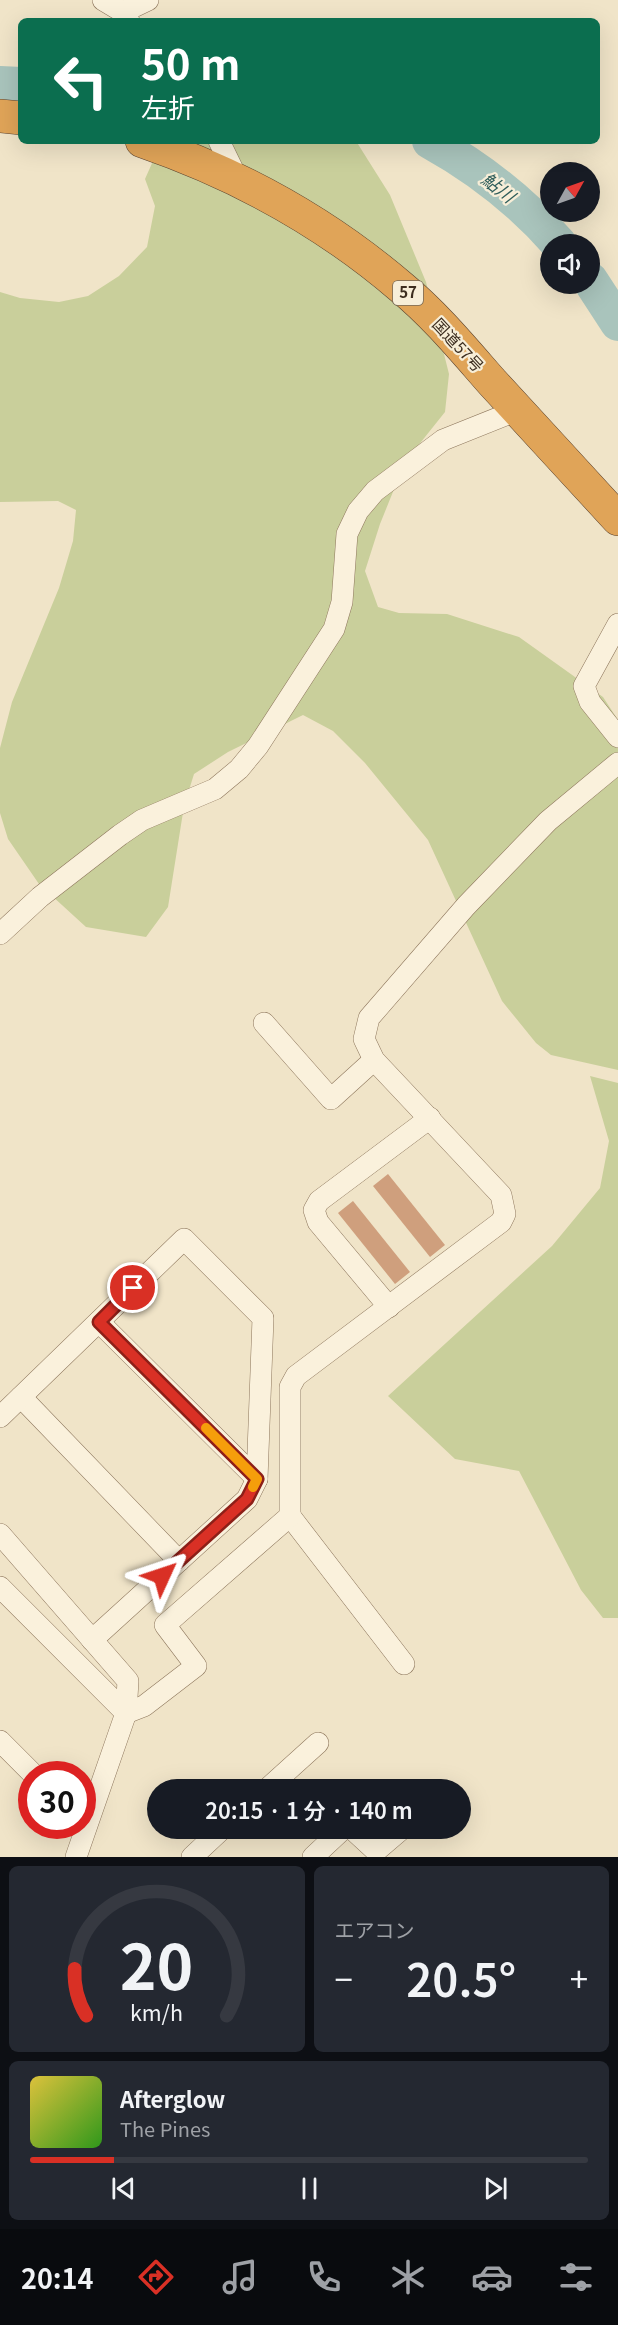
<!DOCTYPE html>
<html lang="ja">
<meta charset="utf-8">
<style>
body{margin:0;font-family:Georgia,"Noto Sans JP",serif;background:#242831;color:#f1f3f6;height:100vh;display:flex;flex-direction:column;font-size:22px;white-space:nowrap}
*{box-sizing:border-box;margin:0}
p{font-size:20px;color:#9ea1a6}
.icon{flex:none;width:33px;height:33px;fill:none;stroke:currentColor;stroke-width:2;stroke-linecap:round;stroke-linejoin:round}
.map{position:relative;height:1857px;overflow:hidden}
.side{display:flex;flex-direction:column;gap:9px;padding:9px;background:#0d0f14;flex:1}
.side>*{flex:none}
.banner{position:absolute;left:18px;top:18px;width:582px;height:126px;border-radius:9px;box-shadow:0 6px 24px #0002;background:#0b6e4f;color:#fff;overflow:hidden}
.needle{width:39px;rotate:50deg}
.tools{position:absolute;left:540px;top:162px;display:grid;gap:12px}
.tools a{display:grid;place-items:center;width:60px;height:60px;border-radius:50%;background:#171b24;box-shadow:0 6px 24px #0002;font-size:30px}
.speed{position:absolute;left:18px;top:1761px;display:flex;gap:12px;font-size:30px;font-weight:700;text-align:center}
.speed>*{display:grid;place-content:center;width:78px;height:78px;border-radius:50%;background:#171b24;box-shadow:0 6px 24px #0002;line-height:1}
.speed .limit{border:9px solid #d22;background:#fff;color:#111}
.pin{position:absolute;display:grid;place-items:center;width:51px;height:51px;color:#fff;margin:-26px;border:3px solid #fff;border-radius:50%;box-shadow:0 2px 6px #0007}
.me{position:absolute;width:66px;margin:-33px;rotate:48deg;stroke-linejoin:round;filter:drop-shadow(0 0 4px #0008)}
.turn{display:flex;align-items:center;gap:21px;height:126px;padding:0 24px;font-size:27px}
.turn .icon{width:78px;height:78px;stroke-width:2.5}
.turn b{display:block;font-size:42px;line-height:51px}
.big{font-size:45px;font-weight:600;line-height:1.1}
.side .card{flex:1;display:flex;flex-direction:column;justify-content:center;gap:9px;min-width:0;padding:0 21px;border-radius:9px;background:#242831}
.side .dial{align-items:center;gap:0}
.dial svg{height:156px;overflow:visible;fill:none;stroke:#363941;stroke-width:7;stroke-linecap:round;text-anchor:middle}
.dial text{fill:#f1f3f6;stroke:none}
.song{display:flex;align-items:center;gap:18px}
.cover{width:72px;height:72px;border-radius:9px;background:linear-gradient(135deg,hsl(50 70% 55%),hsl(110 70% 35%))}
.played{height:6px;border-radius:3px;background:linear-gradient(90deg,#d93025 15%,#363941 15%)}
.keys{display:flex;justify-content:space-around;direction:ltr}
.heat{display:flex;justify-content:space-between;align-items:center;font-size:33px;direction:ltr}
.side .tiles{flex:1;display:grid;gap:9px;grid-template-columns:1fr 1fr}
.card:last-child{grid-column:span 2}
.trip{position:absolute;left:147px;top:1779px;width:324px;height:60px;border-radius:30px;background:#171b24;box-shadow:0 6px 24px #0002;font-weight:600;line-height:60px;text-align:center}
.dock{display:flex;height:96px;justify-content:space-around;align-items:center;background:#090b0e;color:#9ea1a6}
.dock .icon{width:42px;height:42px}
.dock .on{color:#d93025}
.dock b{font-size:27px;color:#f1f3f6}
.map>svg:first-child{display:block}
.green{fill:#c9cf9b}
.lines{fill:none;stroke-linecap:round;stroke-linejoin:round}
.river{stroke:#a9c4bc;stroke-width:36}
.building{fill:#cf9f7d}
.street-casing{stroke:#8d765c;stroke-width:22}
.highway-casing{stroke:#5b4430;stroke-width:34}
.street{stroke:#faf1dc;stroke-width:21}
.highway{stroke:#e0a458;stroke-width:33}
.route-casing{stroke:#8d1f18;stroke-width:15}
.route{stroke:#d93025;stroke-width:10}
.slow{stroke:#f59e0b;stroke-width:10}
.labels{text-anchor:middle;stroke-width:4.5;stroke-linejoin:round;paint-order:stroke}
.shield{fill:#f7eed8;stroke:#756857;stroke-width:1.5}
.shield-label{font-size:15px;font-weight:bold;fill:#3d2e20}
.street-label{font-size:16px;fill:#3d2e20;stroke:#f7eed8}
.water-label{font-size:18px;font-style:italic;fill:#2f5d5a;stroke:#f7eed8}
</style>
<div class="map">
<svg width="618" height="1857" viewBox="0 0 618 1857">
<rect width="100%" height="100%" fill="#f0e4c8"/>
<g class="green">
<path d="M170,141h186l34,54 36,87 23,92 -4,38 -40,50 -25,62 -15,47 13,36 21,6 48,1 72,23 84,60 15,23v350l-67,-15 -15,-12 -34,-42 -74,-161 -63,-77 -32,-32 -30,-16 -75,37 -34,22 -10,32 -16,101 -22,30 -60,-10 -47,-43 -31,-45 -8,-26v-65l12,-46 47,-114 14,-47 3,-31 -18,-9 -58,1v-210l20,6 39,4 29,-6 31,-20 28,-29 8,-41 -10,-27 12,-27z"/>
<path d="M590,1076l28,7v535h-15l-22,-28 -62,-119 -64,-12 -67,-63 164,-150 48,-58 9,-47z"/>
</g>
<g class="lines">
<g class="river">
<path d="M0,84l21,1"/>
<path d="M430,141c47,26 93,62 129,103"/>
<path d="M590,280l28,43"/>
</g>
</g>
<g class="building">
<path d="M388,1174l57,71 -15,12 -57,-71z"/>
<path d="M353,1201l57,71 -15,12 -57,-71z"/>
</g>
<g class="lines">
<defs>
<g id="street">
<path d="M103,0l20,12 6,9"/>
<path d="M123,12l25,-12"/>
<path d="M219,141l18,37"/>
<path d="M618,624l-34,62 6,16 28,35"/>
<path d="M0,934l40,-37 80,-62 22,-15 73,-31 24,-20 19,-23 76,-117 8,-27 5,-68 11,-23 17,-20 68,-51 75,-30"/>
<path d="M264,1023l67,76 43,-39"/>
<path d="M389,1307l-71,-85 -4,-12 5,-9 111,-83"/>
<path d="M99,1322l158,157"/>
<path d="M21,1397l158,164"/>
<path d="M0,1417l184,-178 79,79 -6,161 -10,20 -155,141"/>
<path d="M290,1516l114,148"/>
<path d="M0,1534l128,147 -2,32 -50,144"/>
<path d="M0,1587l126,126 18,-7 52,-40 -31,-41 125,-109v-129l6,-11 205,-154 4,-8 -4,-19 -127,-135 -10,-21 5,-21 97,-112 82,-85 70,-58"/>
<path d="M0,1741l33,33"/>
<path d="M266,1790l52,-47"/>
<path d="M351,1828l25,23 27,-23"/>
<path d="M192,1857l31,-29"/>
<path d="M313,1857l31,-29"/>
</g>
<g id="highway">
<path d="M0,116l21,2"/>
<path d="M142,141c96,33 182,80 259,146 34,28 62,62 91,95 42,46 84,91 126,137"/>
</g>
</defs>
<use href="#street" class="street-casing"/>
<use href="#highway" class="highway-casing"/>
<use href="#street" class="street"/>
<use href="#highway" class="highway"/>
</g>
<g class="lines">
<defs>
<path id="route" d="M133,1288l-34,34 158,157 -10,20 -85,77"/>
</defs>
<use href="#route" class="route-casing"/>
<use href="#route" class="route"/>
<path class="slow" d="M206,1428l51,51 -4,8"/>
</g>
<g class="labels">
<rect class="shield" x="393" y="281" width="30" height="24" rx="4.5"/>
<g class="shield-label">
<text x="408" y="298">57</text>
</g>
<g class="street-label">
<text transform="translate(458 345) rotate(47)" y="6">国道57号</text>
</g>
<g class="water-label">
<text transform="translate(498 188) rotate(38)" y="6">鮎川</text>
</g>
</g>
</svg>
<div class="tools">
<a><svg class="needle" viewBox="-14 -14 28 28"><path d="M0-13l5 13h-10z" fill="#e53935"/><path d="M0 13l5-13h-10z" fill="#9ea1a6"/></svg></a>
<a><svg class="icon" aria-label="sound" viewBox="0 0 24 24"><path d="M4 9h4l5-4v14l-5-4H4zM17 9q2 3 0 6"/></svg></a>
</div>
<div class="speed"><div class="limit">30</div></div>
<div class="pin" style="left:133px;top:1288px;background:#d93025"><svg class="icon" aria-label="arrive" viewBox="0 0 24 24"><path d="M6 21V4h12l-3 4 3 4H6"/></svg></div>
<svg class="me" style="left:162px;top:1576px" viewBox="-20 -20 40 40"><path d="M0-17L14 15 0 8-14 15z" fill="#d93025" stroke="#fff" stroke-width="4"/></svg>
<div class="trip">20:15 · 1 分 · 140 m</div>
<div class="banner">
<div class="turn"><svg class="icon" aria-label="left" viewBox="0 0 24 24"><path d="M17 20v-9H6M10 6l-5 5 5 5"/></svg><div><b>50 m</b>左折</div></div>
</div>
</div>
<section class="side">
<div class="tiles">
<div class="card dial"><svg viewBox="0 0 100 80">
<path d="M14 69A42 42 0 1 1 86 69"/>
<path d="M14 69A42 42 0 0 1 8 45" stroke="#d93025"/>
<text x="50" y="56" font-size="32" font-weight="700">20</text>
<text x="50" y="72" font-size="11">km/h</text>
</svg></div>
<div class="card"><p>エアコン</p>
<div class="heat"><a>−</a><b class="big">20.5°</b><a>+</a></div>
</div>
<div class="card">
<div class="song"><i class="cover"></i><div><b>Afterglow</b><p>The Pines</p></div></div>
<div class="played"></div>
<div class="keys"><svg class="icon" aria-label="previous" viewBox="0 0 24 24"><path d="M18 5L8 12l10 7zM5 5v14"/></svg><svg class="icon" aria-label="pause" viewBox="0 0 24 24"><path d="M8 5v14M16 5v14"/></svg><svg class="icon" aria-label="next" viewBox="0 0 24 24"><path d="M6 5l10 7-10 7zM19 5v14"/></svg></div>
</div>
</div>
</section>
<nav class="dock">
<b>20:14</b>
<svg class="icon on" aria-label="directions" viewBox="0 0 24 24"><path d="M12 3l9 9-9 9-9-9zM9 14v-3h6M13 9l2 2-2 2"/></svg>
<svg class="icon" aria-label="music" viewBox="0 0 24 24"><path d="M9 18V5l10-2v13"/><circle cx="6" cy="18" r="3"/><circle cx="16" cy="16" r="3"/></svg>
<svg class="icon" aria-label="phone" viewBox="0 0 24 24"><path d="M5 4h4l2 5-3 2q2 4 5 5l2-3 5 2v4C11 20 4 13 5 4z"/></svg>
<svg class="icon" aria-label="climate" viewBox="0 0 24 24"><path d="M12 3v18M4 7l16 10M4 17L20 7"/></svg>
<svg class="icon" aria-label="car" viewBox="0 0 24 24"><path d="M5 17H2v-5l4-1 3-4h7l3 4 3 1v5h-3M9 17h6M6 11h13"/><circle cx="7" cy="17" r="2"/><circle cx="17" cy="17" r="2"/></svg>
<svg class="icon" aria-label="filters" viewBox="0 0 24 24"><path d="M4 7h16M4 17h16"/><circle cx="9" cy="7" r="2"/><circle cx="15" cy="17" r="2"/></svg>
</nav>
